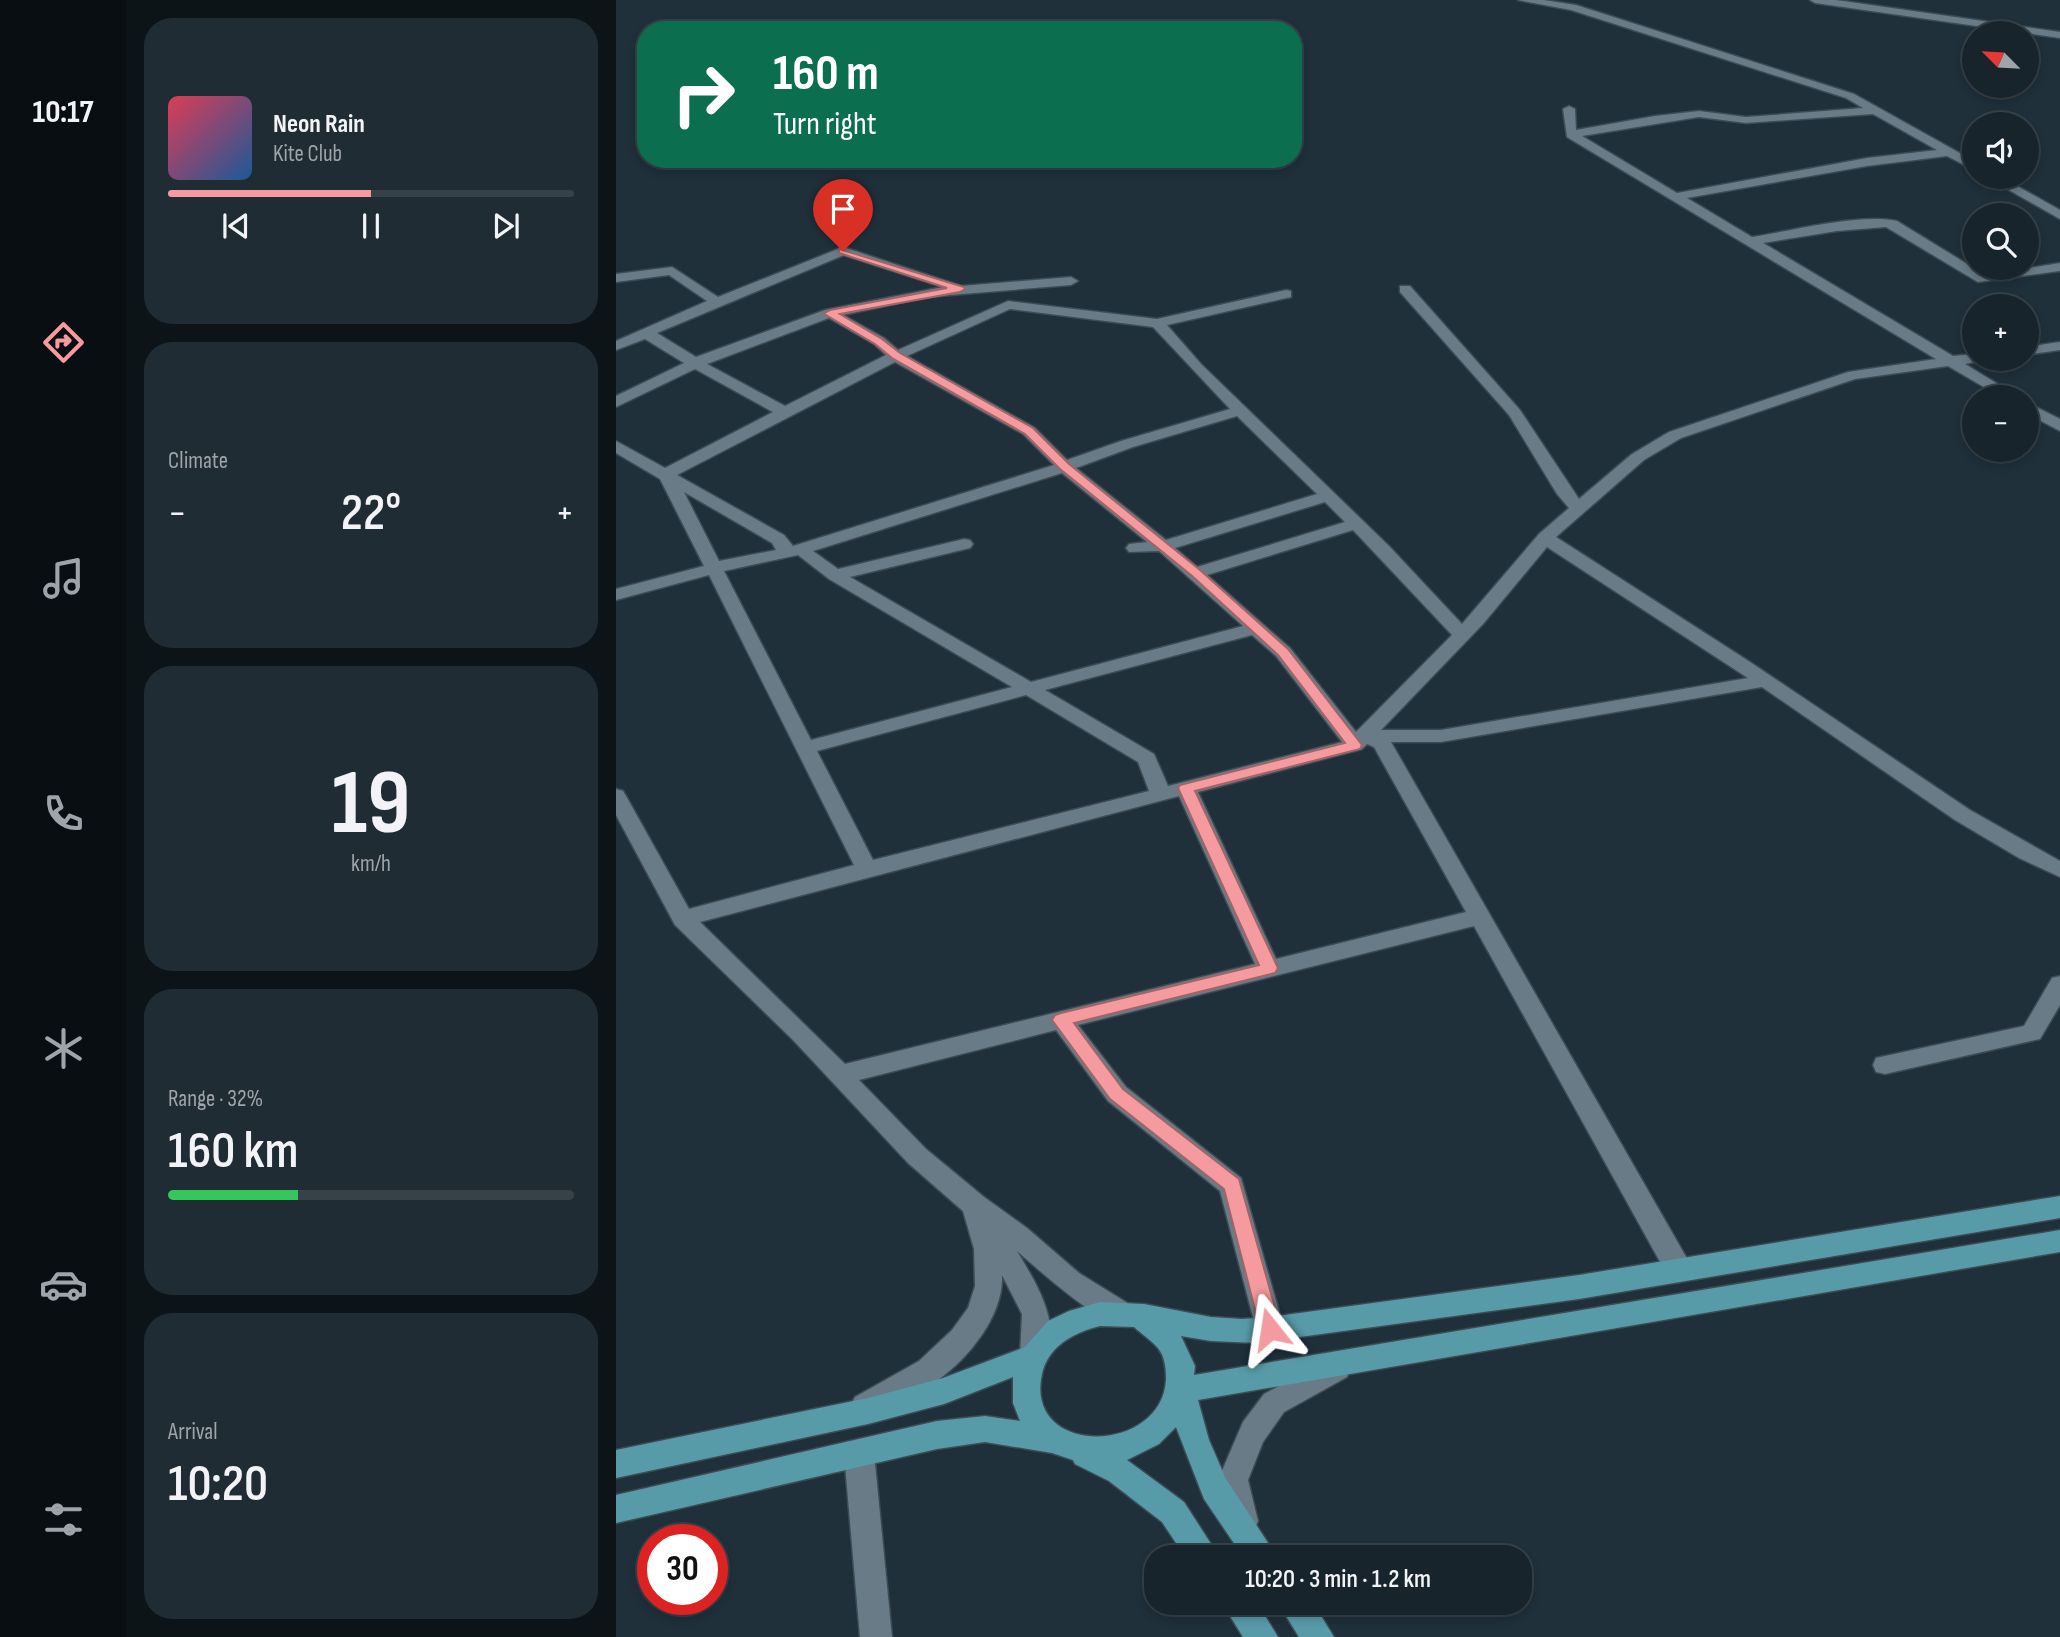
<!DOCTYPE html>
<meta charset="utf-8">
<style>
body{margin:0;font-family:"Sofia Sans Condensed",sans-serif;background:#202c34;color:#f1f3f6;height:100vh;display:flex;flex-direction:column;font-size:26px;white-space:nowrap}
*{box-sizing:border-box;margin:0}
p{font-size:23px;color:#9ea4a9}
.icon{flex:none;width:38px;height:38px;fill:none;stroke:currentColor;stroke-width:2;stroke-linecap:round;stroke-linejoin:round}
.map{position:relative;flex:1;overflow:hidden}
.panel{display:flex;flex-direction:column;gap:18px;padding:18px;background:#0d1418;width:490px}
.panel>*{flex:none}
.guide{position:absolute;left:21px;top:21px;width:665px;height:147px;border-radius:28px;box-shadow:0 4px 10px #0003,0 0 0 2px #364148;background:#0b6e4f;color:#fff;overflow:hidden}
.needle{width:46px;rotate:294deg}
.tools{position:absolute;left:1346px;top:21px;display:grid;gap:14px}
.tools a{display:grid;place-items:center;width:77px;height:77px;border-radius:50%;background:#17242c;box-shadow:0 4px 10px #0003,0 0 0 2px #364148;font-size:35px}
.speed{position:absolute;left:21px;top:1524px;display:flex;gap:14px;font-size:35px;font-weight:700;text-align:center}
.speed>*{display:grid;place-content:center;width:91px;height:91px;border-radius:50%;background:#17242c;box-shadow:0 4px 10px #0003,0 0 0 2px #364148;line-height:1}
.speed .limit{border:10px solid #d22;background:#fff;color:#111}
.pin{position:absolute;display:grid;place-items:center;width:60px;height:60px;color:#fff;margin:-72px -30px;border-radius:50% 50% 50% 0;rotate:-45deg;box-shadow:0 0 7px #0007}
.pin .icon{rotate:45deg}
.me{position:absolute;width:77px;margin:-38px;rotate:345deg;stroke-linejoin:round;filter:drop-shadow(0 0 5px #0008)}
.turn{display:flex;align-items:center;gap:24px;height:147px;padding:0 21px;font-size:32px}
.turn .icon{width:91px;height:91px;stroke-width:2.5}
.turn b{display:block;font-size:49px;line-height:60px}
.big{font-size:52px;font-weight:600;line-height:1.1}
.panel .card{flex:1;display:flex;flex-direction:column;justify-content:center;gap:10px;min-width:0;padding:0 24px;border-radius:28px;background:#202c34}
.panel .dial{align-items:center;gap:0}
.dial b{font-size:91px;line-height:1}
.song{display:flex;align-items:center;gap:21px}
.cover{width:84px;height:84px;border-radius:10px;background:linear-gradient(135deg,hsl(350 70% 55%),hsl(210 70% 35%))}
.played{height:7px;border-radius:4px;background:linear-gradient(90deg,#f59b9f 50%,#364148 50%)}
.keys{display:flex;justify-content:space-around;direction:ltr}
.heat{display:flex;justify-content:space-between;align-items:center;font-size:38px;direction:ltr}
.charge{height:10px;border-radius:5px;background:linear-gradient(90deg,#34c759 32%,#364148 0)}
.trip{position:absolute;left:528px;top:1545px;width:388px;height:70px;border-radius:28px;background:#17242c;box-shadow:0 4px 10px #0003,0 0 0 2px #364148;font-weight:600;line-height:70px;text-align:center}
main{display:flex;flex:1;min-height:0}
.menu{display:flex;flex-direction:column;width:126px;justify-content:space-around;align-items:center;background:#090e12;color:#9ea4a9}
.menu .icon{width:49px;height:49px}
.menu .active{color:#f59b9f}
.menu b{font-size:32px;color:#f1f3f6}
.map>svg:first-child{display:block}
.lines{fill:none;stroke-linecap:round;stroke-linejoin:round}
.minor-casing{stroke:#3c4b54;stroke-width:3}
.major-casing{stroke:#3c4b54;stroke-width:3}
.minor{fill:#687b87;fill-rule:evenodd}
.major{fill:#579ba8;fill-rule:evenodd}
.route{fill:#f59b9f;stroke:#9f6567;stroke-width:2}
</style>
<main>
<nav class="menu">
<b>10:17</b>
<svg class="icon active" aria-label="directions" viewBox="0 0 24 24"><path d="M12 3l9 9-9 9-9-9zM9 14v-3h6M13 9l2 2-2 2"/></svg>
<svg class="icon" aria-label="music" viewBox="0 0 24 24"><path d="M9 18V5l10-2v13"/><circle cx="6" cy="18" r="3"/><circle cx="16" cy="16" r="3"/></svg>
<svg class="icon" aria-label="phone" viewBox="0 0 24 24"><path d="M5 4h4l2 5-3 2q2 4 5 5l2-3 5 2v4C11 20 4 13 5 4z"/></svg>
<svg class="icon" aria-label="climate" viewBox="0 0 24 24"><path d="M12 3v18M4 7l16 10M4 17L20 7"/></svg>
<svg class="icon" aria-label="car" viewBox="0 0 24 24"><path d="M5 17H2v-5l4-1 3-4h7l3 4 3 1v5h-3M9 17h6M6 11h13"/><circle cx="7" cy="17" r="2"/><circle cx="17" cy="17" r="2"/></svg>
<svg class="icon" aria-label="filters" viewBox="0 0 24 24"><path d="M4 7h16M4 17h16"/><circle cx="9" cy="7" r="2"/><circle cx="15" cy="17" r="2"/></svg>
</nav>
<section class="panel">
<div class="card">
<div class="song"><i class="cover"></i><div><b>Neon Rain</b><p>Kite Club</p></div></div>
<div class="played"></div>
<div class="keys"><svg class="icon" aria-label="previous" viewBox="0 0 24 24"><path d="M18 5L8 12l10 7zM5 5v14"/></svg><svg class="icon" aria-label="pause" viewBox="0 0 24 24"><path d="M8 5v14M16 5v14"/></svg><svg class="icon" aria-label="next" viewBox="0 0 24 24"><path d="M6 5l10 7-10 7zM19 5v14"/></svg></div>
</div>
<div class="card"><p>Climate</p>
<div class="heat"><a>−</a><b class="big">22°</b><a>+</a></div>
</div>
<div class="card dial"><b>19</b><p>km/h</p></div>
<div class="card"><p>Range · 32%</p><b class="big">160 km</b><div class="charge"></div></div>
<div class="card"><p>Arrival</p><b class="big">10:20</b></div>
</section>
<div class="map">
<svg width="1444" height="1637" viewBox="0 0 1444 1637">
<rect width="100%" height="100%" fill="#1f303b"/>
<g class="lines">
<defs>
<g id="minor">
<path d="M902,0h26l32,5 278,89 120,67v9l-27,-14 -80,10 -180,32 65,39c39,-6 108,-24 145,-16l88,54 75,-12v8l-82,11 -92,-55 -49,4 -74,12 190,113 21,-2v5h7l-2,2 -14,3 54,33h-18l-53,-31 -93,13 -174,59 -37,22 -88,77 194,125 220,148 90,51v16l-41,-19 -64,-38 -193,-133 -321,55h-50l298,520 4,8 -4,8 -10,4 -10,-4 -195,-352 -396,99 48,62 115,91 43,151 -4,9 -10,3 -10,-3 -4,-9 -36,-138 -112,-90 -52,-71 -197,50 67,69 58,48 43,31 52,45 50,31 4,8 -4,8c-1,1 -9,4 -11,4 -20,-1 -84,-58 -101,-73 20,34 46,73 27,114l-10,4 -10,-4 -4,-9 2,-42 -20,-39c2,40 -33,83 -64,105 -20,13 -42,24 -63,35l-10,4 -10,-4 -5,-9 5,-9 64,-36 33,-31 16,-22 7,-22 -1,-37 -11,-38 -55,-48 -115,-123 -118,-115 -59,-110v-26l7,2 3,5 63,113 165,-44 -145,-290 -93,25v-11l88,-23 -44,-87 -44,-26v-12l49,27 108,-56 -78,-43 -79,38v-11l68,-33 -39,-24 -29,11v-9l91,-40 -38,-26 -53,7v-8l56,-7 46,30 125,-50 118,39 110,-9 7,4 -7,4 -145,12 -83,18 41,23 14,12 110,-49 149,18 129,-29 5,1v6l-124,28 34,39 188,182 73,78 77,-90 30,-26 -12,-14 -48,-79 -109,-123v-6h10l110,124 59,89 53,-45 37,-22 179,-60 88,-13 -369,-222 -4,-28 6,-3 6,3 1,21 79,-14 44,-5 47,6 117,-9 -17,-10 -275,-88zM1257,114l64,36 -70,8 -190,35 -95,-57 117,-19 47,6zM228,255l99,32 -118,23 -129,47 -39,-24zM394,309l143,18 77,82 -109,32 -54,19 -32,-32 -128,-72zM213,318l45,26 12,11 -101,51 -78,-42zM279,362l128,72 31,31 -261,81 -9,-11 -107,-60zM621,416l80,78 -151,46 -90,-72 57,-21zM446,473l85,69 -18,2 -3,4 3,4 30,-1 84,75 -212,56 -181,-105 120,-29 3,-4 -3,-4 -6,-1 -126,30 -25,-18zM68,492l88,51 4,7 -57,11zM709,502l20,20 -148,45 -22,-19zM737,530l99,105 -96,97 -66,-84 -83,-73zM931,547l201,131 -307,52h-60l102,-106zM182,555l31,24 183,108 -201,53 -87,-169zM636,635l24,21 66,86 -174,44 -14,-32 -109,-64zM410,695l112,67 11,29 -276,69 -56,-109zM751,744l7,3 92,165 -190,47 -78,-167 164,-43zM563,796l76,168 -410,100 -145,-142z"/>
<path d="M1194,0h26l224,32v6l-245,-35z"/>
<path d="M1370,177h15l59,33v9z"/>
<path d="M1444,342v8l-34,5v-8z"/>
<path d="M1410,402l34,17v12l-34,-18z"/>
<path d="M1444,976v29l-20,34 -155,35 -9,-2 -3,-7 3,-7 9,-2 139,-30 28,-48z"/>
<path d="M721,1355l10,4 4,9 -4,9 -63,35 -21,30 -15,38 10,41 -4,10 -11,5 -11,-5 -14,-51 25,-58 21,-28z"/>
<path d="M243,1439l10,4 5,10 18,184h-32l-16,-184 5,-10z"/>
</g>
<g id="major">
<path d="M1444,1196v22l-481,81 -323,44 -45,-2 -30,-5 14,30 -1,9 866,-145v22l-862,148 11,40 17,39 52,79h-34l-40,-59 -28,-72 -17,17 -32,16 57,42 36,56h-34l-24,-36 -53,-41 -34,-17 -2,-4 -21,-7 -67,-11 -48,7 -321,74v-28l321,-74 48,-5 35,5 -7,-18v-26l-69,27 -76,20 -252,54v-28l252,-52 75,-20 82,-31 23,-26 21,-10 31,-9 44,2 67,13 31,2 28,-2 309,-42zM484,1326l34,1c8,7 18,14 24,21 7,9 8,20 8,31 -3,77 -147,79 -123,-9 8,-26 33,-38 57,-44z"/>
<path d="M606,1603h35l21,34h-35z"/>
<path d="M662,1603h35l21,34h-35z"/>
</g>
</defs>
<use href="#minor" class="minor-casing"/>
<use href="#major" class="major-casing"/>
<use href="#minor" class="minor"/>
<use href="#major" class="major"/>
</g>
<path class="route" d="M223,249l125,38 1,2 -5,3 -120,22 42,25 18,14 133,75 36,36 131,106 88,79 74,96 -2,4 -165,42 83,177 -3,5 -201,50 49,66 116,90 42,150 -3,6 -8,3 -7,-3 -3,-6 -36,-140 -114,-90 -58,-79 3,-5 6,-2 198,-48 -81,-177 2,-3 165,-42 -67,-88 -87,-80 -131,-106 -35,-35 -133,-76 -17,-14 -49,-29 -2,-2 6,-3 117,-22 -108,-35z"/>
</svg>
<div class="tools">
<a><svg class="needle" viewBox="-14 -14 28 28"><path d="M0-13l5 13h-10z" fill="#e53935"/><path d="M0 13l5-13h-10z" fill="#9ea4a9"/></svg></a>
<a><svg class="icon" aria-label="sound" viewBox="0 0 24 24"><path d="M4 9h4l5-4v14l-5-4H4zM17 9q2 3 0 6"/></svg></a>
<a><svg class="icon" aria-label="search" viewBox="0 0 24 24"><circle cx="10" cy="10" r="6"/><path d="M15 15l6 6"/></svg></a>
<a>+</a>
<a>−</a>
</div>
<div class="speed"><div class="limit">30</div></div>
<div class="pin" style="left:227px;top:251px;background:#d93025"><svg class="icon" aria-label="arrive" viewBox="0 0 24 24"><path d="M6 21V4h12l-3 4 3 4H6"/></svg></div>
<svg class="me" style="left:654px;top:1329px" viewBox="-20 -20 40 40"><path d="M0-17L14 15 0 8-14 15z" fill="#f59b9f" stroke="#fff" stroke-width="4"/></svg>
<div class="trip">10:20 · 3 min · 1.2 km</div>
<div class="guide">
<div class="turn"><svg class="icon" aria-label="right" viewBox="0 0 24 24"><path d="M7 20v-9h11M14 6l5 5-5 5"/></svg><div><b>160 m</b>Turn right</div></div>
</div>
</div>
</main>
